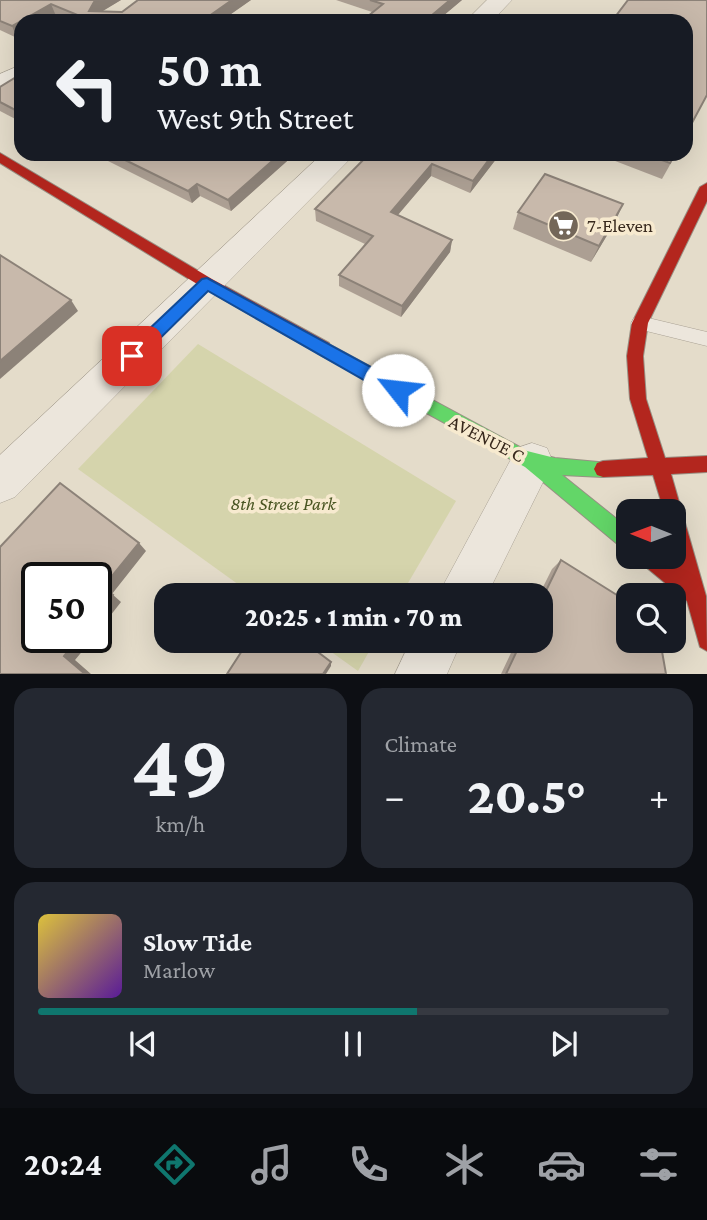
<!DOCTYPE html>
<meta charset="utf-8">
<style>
body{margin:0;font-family:"Crimson Pro",serif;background:#242831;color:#f1f3f6;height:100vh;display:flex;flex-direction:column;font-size:26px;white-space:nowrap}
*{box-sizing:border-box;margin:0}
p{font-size:23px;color:#9ea1a6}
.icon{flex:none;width:38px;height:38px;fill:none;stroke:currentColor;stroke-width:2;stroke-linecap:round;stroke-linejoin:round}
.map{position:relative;height:674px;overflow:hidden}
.sheet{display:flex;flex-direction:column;gap:14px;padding:14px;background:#0d0f14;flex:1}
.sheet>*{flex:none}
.banner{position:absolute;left:14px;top:14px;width:679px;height:147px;border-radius:21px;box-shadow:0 7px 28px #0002;background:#171b24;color:#f1f3f6;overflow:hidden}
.needle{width:46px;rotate:271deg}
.controls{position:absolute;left:616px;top:499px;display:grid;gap:14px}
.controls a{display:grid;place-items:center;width:70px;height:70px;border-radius:14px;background:#171b24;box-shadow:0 7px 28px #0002;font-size:35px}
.speed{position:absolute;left:21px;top:562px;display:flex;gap:14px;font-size:35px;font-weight:700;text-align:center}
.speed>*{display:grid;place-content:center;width:91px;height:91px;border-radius:50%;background:#171b24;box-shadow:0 7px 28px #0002;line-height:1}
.speed .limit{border:4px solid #111;border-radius:10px;background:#fff;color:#111}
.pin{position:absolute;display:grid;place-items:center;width:60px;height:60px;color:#fff;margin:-30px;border-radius:14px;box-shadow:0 4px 10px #0006}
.me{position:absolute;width:77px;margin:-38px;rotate:299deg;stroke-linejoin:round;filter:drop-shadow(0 0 5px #0008)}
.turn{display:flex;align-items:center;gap:24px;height:147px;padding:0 28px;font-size:32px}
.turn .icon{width:91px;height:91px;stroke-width:2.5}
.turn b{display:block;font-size:49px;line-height:60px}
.big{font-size:52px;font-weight:800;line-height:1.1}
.sheet .card{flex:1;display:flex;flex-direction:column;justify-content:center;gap:10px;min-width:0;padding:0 24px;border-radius:21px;background:#242831}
.sheet .dial{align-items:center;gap:0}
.dial b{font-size:91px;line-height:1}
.song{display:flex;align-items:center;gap:21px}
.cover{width:84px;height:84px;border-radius:10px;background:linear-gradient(135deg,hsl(50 70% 55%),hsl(270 70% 35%))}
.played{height:7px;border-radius:4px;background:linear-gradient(90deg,#0f766e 60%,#363941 60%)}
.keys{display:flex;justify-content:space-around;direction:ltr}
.heat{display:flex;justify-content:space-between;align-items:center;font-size:38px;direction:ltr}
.sheet .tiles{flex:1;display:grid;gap:14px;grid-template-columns:1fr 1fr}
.card:last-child{grid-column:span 2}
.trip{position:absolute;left:154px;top:583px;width:399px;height:70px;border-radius:21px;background:#171b24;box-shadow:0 7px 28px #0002;font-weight:800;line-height:70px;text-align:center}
.dock{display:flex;height:112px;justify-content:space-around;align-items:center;background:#090b0e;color:#9ea1a6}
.dock .icon{width:49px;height:49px}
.dock .current{color:#0f766e}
.dock b{font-size:32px;color:#f1f3f6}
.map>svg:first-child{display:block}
.green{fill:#d5d4ac}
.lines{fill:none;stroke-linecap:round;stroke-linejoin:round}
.lane-casing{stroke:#a9a194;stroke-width:1}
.street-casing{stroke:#a9a194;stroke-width:1}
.fast-casing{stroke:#989084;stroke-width:2}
.jam-casing{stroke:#989084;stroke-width:2}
.lane{fill:#ece6dc;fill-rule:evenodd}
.street{fill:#ece6dc;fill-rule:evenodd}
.fast{fill:#63d668;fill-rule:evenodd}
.jam{fill:#b3261e;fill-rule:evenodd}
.wall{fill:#ac9f93}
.shaded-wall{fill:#8c8278}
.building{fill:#c8b9ab;stroke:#8c8278;stroke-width:2}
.route{fill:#1a73e8;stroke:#114b97;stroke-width:2}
.labels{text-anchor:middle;stroke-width:7;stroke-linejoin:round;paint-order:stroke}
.poi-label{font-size:19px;fill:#37281c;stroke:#f7eacf;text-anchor:start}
.street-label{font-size:19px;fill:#37281c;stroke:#f7eacf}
.park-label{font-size:19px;font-style:italic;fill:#495522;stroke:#f7eacf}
</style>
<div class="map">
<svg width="707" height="674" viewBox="0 0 707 674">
<rect width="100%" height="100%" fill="#e4dcca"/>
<g class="green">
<path d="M198,344l258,157 -55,94h-148l-175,-126z"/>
<path d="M316,641h59l-17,30z"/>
</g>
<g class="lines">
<defs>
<g id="lane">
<path d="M280,15l6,3 -3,3h-13z"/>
<path d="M640,316l67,16v14l-73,-18 -3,-5 3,-5z"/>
</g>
<g id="street">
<path d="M487,0h25l-20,21h-26z"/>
<path d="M21,65v19l-21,9v-19z"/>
<path d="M322,154h33l-340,343 -15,6v-48z"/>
<path d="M532,443l15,5 6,14 -66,133h-49l79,-147z"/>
<path d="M411,640h51l-15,34h-52z"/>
</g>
<path id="fast" d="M323,341l204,110 28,7 54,5 3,6 -3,6 -6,2 -41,-2 66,53v22l-7,-3 -96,-80 -208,-114 -2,-5 2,-5z"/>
<g id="jam">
<path d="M0,153l212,126 117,64 2,5 -2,5h-12l-115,-66 -202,-124z"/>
<path d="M707,183v18l-59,122 -5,33 3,43 19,59 42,-2v16l-36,2 35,122 1,55 -7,-4 -13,-46 -46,-38 -3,-7h26l14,12 -4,-18v-39h-10l-11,-36 -50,2 -6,-2 -3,-6 3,-6 6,-2 45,-3 -18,-59 -3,-43 5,-33 68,-136z"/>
</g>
</defs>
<use href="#lane" class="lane-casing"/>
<use href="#street" class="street-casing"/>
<use href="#fast" class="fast-casing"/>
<use href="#jam" class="jam-casing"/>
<use href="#lane" class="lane"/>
<use href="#street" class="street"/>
<use href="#fast" class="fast"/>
<use href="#jam" class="jam"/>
</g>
<g class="wall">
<path d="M0,0h121l-19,11 20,1 129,-12 -30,21h-152l-13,-5 -10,5h-25l-4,17 -17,-8z"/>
<path d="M336,0h126l-25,21h-76l11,-9z"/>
<path d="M21,74v48l-21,-11v-24z"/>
<path d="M94,154h201l-64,57 -31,-15 -8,7z"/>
<path d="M369,154h131l-30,39 -39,-17 -33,39 54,25 -2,12 -49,65 -62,-31v-11l26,-31 -49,-23 -1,-12z"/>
<path d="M597,154h79l-14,25z"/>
<path d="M518,212l97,10 -24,40 -78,-33z"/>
<path d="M561,560l105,114h-165l16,-34h24v-45h-2l13,-26z"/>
</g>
<g class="shaded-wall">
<path d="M98,0h23l-23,14 -9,-3 5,-9z"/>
<path d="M232,0h19l-30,21h-19z"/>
<path d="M450,0h12l-25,21h-12z"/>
<path d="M51,4l5,12 -10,5h-25z"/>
<path d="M21,21v15l-4,2 -5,-12z"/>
<path d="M280,154h15l-64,57 -3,-11z"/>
<path d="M493,154h7l-30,39 3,-12z"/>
<path d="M432,164l-1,12 -41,48 1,-12z"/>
<path d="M197,184l3,12 -8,7 -4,-12z"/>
<path d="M623,204l-8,18 -24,40 8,-16z"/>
<path d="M452,240l-2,12 -49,65 1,-11z"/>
<path d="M71,300l7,11 -78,68v-18z"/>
<path d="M139,543l7,8 -34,43 9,8 -25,32v-18l7,-29z"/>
<path d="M79,637h15l-19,23 16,14h-6l-21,-18z"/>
<path d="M331,662v4l-5,8h-3z"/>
</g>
<g class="building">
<path d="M0,0h98l-4,2 -5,9 33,1 16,-12h94l-30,21h-110l-41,-17 -39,22 -12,-5z"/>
<path d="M370,0h80l-25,21h-63l21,-17z"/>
<path d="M628,0h79v95l-21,39v-113h-74z"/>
<path d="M21,74v39l-21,-11v-15z"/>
<path d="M113,154h167l-52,46 -31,-16 -9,7z"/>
<path d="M369,154h124l-20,27 -41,-17 -41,48 61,28 -50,66 -63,-31 34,-39 -58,-27z"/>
<path d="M645,154h30l-5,9z"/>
<path d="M545,174l78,30 -24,42 -81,-34z"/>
<path d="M0,255l71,45 -71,61z"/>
<path d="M60,483l79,60 -36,44 10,8 -17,21v-38h-59v59h42l-15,19 21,18h-85v-127z"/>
<path d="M561,560l67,42v38h32l6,34h-160l16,-34h19v-39z"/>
<path d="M249,640h53l29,22 -8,12h-96z"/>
</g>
<path class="route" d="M207,278l197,107 3,5 -3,6 -6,2 -6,-2 -184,-105 -71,70h-11l-3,-5 3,-5 76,-72z"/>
<defs>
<symbol id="supermarket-disc" viewBox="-11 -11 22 22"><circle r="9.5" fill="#746759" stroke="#f7eacf"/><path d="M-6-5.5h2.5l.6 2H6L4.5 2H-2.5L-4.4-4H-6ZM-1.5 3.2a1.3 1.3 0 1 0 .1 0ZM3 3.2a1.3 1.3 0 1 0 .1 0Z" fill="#fff"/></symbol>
</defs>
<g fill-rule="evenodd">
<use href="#supermarket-disc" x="546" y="208" width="35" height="35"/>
</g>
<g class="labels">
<g class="poi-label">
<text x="587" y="232">7-Eleven</text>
</g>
<g class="street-label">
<text transform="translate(487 438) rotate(27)" y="7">AVENUE C</text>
</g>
<g class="park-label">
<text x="283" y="510">8th Street Park</text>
</g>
</g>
</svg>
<div class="controls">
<a><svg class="needle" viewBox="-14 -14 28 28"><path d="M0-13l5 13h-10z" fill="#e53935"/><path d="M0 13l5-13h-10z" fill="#9ea1a6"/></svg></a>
<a><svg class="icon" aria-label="search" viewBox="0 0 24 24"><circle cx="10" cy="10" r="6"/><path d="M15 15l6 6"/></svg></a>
</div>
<div class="speed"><div class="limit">50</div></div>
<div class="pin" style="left:132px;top:356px;background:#d93025"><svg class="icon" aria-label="arrive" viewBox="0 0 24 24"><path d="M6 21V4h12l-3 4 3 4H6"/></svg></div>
<svg class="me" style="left:398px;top:390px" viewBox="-20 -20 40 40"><circle r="19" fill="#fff"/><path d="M0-13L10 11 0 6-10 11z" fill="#1a73e8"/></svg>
<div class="trip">20:25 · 1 min · 70 m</div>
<div class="banner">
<div class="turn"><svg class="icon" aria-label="left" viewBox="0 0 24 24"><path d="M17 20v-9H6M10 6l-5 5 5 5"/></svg><div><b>50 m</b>West 9th Street</div></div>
</div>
</div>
<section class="sheet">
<div class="tiles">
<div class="card dial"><b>49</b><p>km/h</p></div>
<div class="card"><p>Climate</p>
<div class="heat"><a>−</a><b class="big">20.5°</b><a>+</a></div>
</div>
<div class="card">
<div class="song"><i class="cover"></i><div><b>Slow Tide</b><p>Marlow</p></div></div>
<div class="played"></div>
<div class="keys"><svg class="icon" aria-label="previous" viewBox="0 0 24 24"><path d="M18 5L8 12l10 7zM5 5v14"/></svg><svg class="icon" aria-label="pause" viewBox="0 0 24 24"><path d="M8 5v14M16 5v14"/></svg><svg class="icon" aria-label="next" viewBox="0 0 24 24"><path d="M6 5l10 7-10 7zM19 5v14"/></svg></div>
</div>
</div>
</section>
<nav class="dock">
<b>20:24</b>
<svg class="icon current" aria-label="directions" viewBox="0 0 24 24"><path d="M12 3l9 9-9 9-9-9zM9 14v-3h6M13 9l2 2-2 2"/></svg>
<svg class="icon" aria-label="music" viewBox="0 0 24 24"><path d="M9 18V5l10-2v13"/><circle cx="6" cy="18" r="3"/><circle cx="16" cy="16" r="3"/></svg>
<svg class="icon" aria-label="phone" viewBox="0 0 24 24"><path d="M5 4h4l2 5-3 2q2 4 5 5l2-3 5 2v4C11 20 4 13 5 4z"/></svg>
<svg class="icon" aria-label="climate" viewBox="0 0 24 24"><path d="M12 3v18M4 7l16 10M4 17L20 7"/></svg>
<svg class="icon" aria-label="car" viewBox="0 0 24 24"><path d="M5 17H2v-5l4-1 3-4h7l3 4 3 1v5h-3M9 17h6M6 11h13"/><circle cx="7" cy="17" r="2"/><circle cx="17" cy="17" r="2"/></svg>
<svg class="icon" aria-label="filters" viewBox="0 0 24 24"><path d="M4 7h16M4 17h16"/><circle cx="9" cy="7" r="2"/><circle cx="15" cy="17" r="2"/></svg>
</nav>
